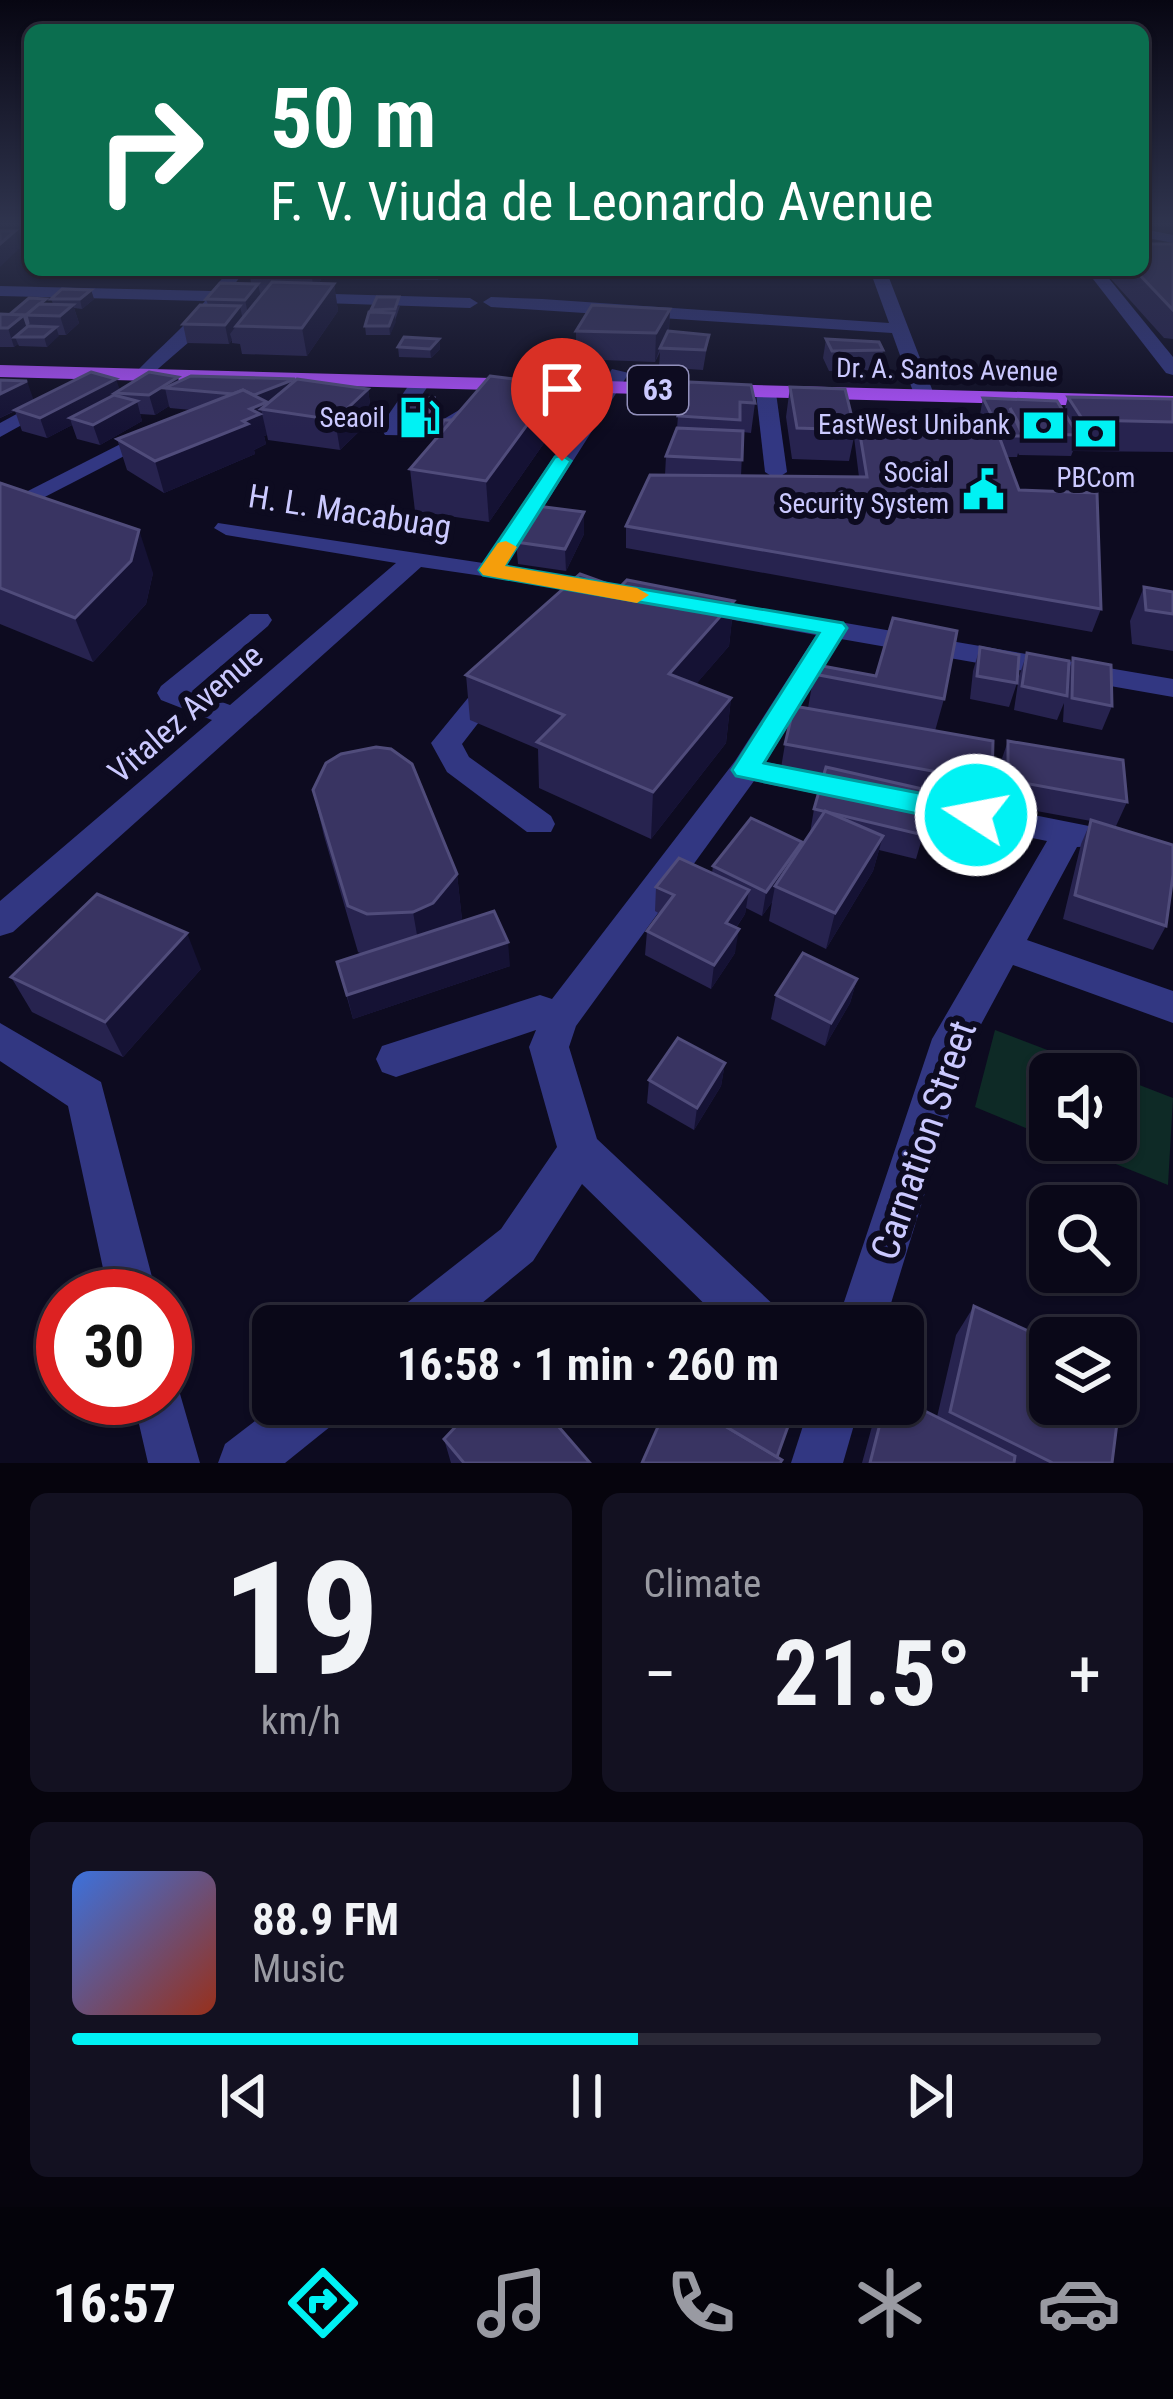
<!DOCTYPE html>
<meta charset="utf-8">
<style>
body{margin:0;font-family:"Roboto Condensed",sans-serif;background:#131121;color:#f1f3f6;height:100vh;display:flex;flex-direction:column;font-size:45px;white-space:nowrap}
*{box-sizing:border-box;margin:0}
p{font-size:39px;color:#999aa2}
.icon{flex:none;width:66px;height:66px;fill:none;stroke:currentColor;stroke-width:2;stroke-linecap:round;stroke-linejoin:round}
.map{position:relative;height:1463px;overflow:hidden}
.sheet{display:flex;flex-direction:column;gap:30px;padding:30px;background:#06040d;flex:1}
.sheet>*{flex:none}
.top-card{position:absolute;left:24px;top:24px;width:1125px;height:252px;border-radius:18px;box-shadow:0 3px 9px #0004,0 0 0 3px #2a2937;background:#0b6e4f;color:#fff;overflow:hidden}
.fabs{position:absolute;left:1029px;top:1053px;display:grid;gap:24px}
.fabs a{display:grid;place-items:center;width:108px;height:108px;border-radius:18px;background:#0a0818;box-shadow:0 3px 9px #0004,0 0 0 3px #2a2937;font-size:60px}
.speed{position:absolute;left:36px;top:1269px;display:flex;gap:24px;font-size:60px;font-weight:700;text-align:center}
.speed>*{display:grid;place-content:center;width:156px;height:156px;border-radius:50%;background:#0a0818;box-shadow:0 3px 9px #0004,0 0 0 3px #2a2937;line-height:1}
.speed .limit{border:18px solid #d22;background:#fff;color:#111}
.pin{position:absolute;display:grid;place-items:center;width:102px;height:102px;color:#fff;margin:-123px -51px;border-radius:50% 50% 50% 0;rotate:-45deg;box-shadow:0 0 12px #0007}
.pin .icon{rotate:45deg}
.me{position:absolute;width:132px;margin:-66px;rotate:281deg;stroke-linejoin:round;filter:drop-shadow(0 0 9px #0008)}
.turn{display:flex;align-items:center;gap:42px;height:252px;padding:0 48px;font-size:54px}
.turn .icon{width:156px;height:156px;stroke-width:2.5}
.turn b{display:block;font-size:84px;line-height:102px}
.big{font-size:90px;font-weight:700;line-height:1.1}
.sheet .tile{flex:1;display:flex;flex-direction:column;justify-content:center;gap:18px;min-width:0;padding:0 42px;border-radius:18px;background:#131121}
.sheet .dial{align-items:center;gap:0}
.dial b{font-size:156px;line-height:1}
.song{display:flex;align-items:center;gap:36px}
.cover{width:144px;height:144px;border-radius:18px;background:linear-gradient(135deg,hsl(220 70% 55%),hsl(10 70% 35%))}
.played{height:12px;border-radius:6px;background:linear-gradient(90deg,#00f2f4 55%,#2a2937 55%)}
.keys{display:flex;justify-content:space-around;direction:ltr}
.heat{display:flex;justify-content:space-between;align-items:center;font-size:66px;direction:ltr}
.sheet .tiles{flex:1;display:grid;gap:30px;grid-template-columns:1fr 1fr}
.tile:last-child{grid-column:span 2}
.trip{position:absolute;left:252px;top:1305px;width:672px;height:120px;border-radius:18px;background:#0a0818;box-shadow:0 3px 9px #0004,0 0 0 3px #2a2937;font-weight:700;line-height:120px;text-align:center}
.tab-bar{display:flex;height:192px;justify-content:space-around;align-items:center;background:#04030a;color:#999aa2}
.tab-bar .icon{width:84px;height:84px}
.tab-bar .selected{color:#00f2f4}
.tab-bar b{font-size:54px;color:#f1f3f6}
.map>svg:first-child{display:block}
.green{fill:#0e2a26}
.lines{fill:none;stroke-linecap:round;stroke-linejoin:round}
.minor{fill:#323782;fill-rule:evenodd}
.major{fill:#ae50ff;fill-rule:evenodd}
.wall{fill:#27234f}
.shaded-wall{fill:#151234}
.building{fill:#393462;stroke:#504c7b;stroke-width:3}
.route{fill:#00f2f4;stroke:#009d9f;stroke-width:3}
.slow{fill:#f59e0b}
.labels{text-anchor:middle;stroke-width:12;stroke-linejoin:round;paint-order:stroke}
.far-street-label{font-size:27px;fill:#cbc9ff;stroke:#0d0b20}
.far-poi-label{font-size:27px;fill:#cbc9ff;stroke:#0d0b20;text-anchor:end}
.shield{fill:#0d0b20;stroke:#9290bc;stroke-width:3}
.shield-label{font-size:30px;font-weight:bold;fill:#cbc9ff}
.street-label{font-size:33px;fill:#cbc9ff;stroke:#0d0b20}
.near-street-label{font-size:39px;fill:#cbc9ff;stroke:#0d0b20}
</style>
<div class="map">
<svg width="1173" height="1463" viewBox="0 0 1173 1463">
<rect width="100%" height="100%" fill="#0d0b20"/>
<g class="green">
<path d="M995,1030l115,44h-60v64l-75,-31z"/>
<path d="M1116,1076l57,22 -5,87 -112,-45h60z"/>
</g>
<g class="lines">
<g class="minor">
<path d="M1143,229l30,6v8l-30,-6z"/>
<path d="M229,270h16l-16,22 23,1v8h-30l-25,34 -53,46 -7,-2v-8c23,-24 48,-44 68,-70l-205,-5v-10l212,5z"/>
<path d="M832,270h54l49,127 -3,4 -17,-4 -23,-64 -401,-26 -8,-5 8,-5 51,2 347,24 -17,-47 -32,-1z"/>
<path d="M1086,270h16l71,87v18l-7,-2z"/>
<path d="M300,293l170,5 8,5 -8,5 -176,-6v-8z"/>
<path d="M612,369l17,4 -123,193 108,19 4,5 -4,5 -193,-28 -408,365 -13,4v-35l212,-181 -51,-20 -4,-7 4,-7 89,-72h18l4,6 -4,6 -76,65 38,14 166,-142 -170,-28 -12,-7 4,-5 265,40z"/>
<path d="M420,377l10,6 -28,42 30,1 39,-23 10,6 -38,27 -58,-1 -5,-8 33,-48z"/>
<path d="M766,387l10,6 11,79 -11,7 -11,-7 -9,-79z"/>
<path d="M48,397l17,4 -65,36v-14z"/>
<path d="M158,425l10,6 -3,4 -128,66 -8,2 -11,-7z"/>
<path d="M693,597l480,82v18l-332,-58 -75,123 333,66 5,9 -5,9 -22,1 -50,93 146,51v32l-160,-58 -42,78 -87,283h-48l96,-287 115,-198 -293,-60 -178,245 -7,21 28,92 181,170 7,17h-58l-145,-142 -49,77 -79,65h-62l7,-17 102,-80 56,-82 -28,-100 7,-17 -140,47 -14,-5 -6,-13 6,-13 158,-51 12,4 183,-238 81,-126 -132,-24 -4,-6z"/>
<path d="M496,673l14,9 -48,62 7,13 82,59 4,8 -4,8h-24l-80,-60 -16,-29 55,-67z"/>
<path d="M0,1023l101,59 56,214h-48l-41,-190 -68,-45z"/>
<path d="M165,1376l11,4 24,83h-52l-15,-65h32z"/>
<path d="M277,1404h66l-7,18 -51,41h-67l7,-19z"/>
<path d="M810,1404h50l-17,59h-52z"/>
</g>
<path class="major" d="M0,365l1173,31v12l-1173,-31z"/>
</g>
<g class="wall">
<path d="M1173,244v95l-9,-1 -61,-68h40z"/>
<path d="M255,270h186l-3,10 -117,-1 -2,5h15l4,27 -31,45 -65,-2 -2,-10 -8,-1v-3l-3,4 -42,-1 -4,-19 25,-19 -2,-6 45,-15 -1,-8z"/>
<path d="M91,290l3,9 -12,10 -8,-1 5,15 -13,12h-8l-11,12 -28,-1 -1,-2 -4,3h-14v-33l9,1 44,-11 -2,-5z"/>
<path d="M400,306l-10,29h-24l-1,-9 6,-16z"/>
<path d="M670,309l-1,22 40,4 -6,35 -44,-3 1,-15 -5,10 -79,-3v-28z"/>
<path d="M439,339l1,10 -9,9 -32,-1 -1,-10z"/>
<path d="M826,339l57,11 -3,20 -51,1 -6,-13z"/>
<path d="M0,380l34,21 145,-20 189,8 4,30 -32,31 -72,-10 -1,-5 -3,1 2,8 -12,6 1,4 -91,39 -37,-23 -10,-31 74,-29 -21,-2 -1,-2 -14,9 -15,-1 2,7 -42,24 -23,-6 -5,-14 -25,13 -25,-7 -7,-20 -15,7z"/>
<path d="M689,382l66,21 -4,30 -8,-1 -2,44 118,1 -5,-40 -5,24 -57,-2 -6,-42 4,-30 65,42 2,-13 122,4 4,-22 81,14 4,-15 105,2v53l-100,-1 -2,5 -52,-1 -1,-2 -1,4h-10l12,33 82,119 -9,23 -466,-84v-22l39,-51 1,-19 11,-28 1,-12z"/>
<path d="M435,408l-7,20 -25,-1 -2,-10z"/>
<path d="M558,423l-69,99 -74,-11 -5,-42z"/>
<path d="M0,483l153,90 -7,31 -53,58 -93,-38z"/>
<path d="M584,512v22l-18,37 -48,-7 -2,-22z"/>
<path d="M1144,587l29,5v59l-41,-7 -2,-23z"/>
<path d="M619,588l115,13 -5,45 -33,38 35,14 -5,45 -75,96 -112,-51 -1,-39 -68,-29 -4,-45z"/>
<path d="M980,647l37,36 -8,24 -39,-8 3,-28z"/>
<path d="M1027,653l41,19 5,-14 39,48 -10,24 -39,-8 1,-19 -7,17 -43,-10 5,-34z"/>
<path d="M814,674l130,25 -9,32 57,51 -8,24 -54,-10 -7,39 -7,24 -37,-9 -6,21 -47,78 -57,-28 3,-19 -10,14 -16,-8 -1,6 -9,14 -1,25 -24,36 -66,-34 2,-24 13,-17 -5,-3 1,-24 56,-14 1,-7 89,-20 8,-13 4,-24 9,-33 -42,-8 4,-24 23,-36z"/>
<path d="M1008,741l119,61 -11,24 -10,-2 60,102 -13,24 -90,-31 18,-75 10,-23 -92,-17 1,-40z"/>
<path d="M313,790l144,84 5,46 -2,2 50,44 -157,53 -16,-57 25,-8 -4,-2 -34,-116z"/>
<path d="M201,969l-78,88 -91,-45 -21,-35z"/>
<path d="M857,979l-7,24 -25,43 -54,-27 5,-24z"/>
<path d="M725,1063l-4,23 -27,44 -47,-27 2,-23z"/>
<path d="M974,1306l138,157h-250l12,-44 8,-15h21l34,13 19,-82z"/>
<path d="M444,1439l146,24h-139z"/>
</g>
<g class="shaded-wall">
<path d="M15,231l5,17 -20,19v-23z"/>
<path d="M315,270h4l2,9 -7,16 -2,-18z"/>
<path d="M258,284l4,18 -13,16 -4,-18z"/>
<path d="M334,284l4,27 -31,45 -5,-28z"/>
<path d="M91,290l3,9 -12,10 -2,-10z"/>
<path d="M73,305l6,18 -13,12 -6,-19z"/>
<path d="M240,306l4,19 -8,1 -6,8 2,6 -3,4 -4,-19z"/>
<path d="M670,309l-2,28 -8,11 -5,14 1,-29z"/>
<path d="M394,313l2,9 -6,13 -1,-9z"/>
<path d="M24,315l6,19 -15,3 3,7 -4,3 -6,-19z"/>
<path d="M56,327l3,9 -12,11 -3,-10z"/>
<path d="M439,339l1,10 -9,9 -1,-9z"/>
<path d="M178,377l3,13 -16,-2 4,18 -14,9 -6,-20z"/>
<path d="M116,379l5,14h-6l3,8 -48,17 2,7 -25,13 -7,-20z"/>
<path d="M295,379l-34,30 6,26 -3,1 2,8 -12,6 1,4 -91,39 -9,-32 98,-65z"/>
<path d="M27,381l7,20 -34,17v-24z"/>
<path d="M557,384l1,39 -69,99 -3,-41z"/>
<path d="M368,389l4,30 -32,31 -5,-30z"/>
<path d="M434,398l1,10 -7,20 -1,-10z"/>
<path d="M137,401l5,20 -42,24 -7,-20z"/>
<path d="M584,512v22l-18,37 -1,-22z"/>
<path d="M139,530l14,43 -7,31 -53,58 -18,-44z"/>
<path d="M734,601l-5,45 -63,73 3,-45z"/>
<path d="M731,698l-5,45 -75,96 2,-47z"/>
<path d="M883,836l-10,35 -47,78 9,-36z"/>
<path d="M802,842l-20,47 -7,-3 -3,16 -10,14 4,-24z"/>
<path d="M457,874l5,46 -22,29 -19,9 -8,-46z"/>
<path d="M749,890l-4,24 -22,33 3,-24z"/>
<path d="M739,929l-4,24 -24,36 3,-24z"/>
<path d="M187,933l14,36 -78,88 -18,-35z"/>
<path d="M508,942l2,24 -157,53 -6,-24z"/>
<path d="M857,979l-7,24 -25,43 6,-23z"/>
<path d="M725,1063l-4,23 -27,44 3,-22z"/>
</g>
<g class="building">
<path d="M0,231h15l-15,13z"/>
<path d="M1143,244h30v66l-38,-40h8z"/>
<path d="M255,270h60l-3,7 -62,-1z"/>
<path d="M272,282l62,2 -32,44 -66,-2z"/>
<path d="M220,283l38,1 -13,16 -39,-1z"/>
<path d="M62,289l29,1 -11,9h-29z"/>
<path d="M377,297h22l-4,12 -24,1z"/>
<path d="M29,298l17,1 -20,16 2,8 -1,1 -3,-9h-15z"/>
<path d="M39,304l34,1 -13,11 -34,-1z"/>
<path d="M200,305l40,1 -15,19 -42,-1z"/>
<path d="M592,305l78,4 -14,24 -80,-2z"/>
<path d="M369,312l25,1 -5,13h-24z"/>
<path d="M0,314l24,1 -16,13h-8z"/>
<path d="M28,326l28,1 -12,10h-29z"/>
<path d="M668,331l41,4 -4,15 -45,-2z"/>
<path d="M404,337l35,2 -9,10 -32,-2z"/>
<path d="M826,339l53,3 4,8 -51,1z"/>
<path d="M91,372l25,7 -76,39 -25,-8z"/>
<path d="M149,372l29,5 -29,18 -34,-2z"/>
<path d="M191,376l104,3 -41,16 -11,-5 -10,4 -68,-6z"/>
<path d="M490,376l67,8 -71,97 -76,-12z"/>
<path d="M297,379l71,10 -33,31 -74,-11z"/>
<path d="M0,380l27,1 -27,13z"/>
<path d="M689,382l62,3 4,18 -15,-1v18l-62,-4z"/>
<path d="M790,387l55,2 10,41 -58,-2z"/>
<path d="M243,390l24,12 -17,7 10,5 -17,7 5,3 -93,37 -38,-22z"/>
<path d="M114,395l23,6 -44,24 -23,-7z"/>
<path d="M1068,397l105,2v23l-90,-2z"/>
<path d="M409,398h25l-7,20 -26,-1z"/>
<path d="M983,398l74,3 21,34 -53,-1 -15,-26 13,28h-21z"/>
<path d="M857,416l136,4 26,70 78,3 4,116 -475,-83 24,-51 217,2z"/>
<path d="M444,420h8l-16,19z"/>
<path d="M677,428l66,3 -1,29 -76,-4z"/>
<path d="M0,483l139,47 -8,31 -56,57 -75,-30z"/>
<path d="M537,506l47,6 -19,37 -49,-7z"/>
<path d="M580,574l39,14 8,-8 107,21 -65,73 62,24 -78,94 -116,-50 27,-27 -98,-40z"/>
<path d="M1144,587l29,5v22l-27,-4z"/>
<path d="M893,618l64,13 -13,68 -130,-25 3,-9 59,11z"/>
<path d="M980,647l39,8 -2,28 -40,-7z"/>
<path d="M1027,653l42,8 -2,35 -45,-10z"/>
<path d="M1073,658l38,7 1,41 -40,-8z"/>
<path d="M794,706l199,35 -1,41 -207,-38z"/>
<path d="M1008,741l115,19 4,42 -119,-22z"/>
<path d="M376,747l15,2 21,15 45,110 -24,29 -20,9 -46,2 -19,-8 -35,-116 13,-27 15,-9z"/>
<path d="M826,767l105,24 -8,44 -109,-26z"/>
<path d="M825,811l58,25 -48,77 -60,-27z"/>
<path d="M751,818l51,24 -36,50 -53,-26z"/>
<path d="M1091,820l82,25v30l-7,51 -91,-31z"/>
<path d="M679,858l70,32 -23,33 13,6 -25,36 -67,-34 27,-36 -18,-8z"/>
<path d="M97,894l90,39 -82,89 -94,-45z"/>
<path d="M494,911l14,31 -161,53 -10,-33z"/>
<path d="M803,953l54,26 -26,44 -55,-28z"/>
<path d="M678,1038l47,25 -28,45 -48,-28z"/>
<path d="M974,1306l76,35v63h66v-33l7,4 -11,88h-59l-103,-51z"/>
<path d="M903,1400l112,56 -1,7h-144l15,-59h18z"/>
<path d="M477,1404h62l51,59h-126l-20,-24z"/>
<path d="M668,1404h20l94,56 -2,3h-138z"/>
<path d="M688,1404h108l-19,53z"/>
</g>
<linearGradient id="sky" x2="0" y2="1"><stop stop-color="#070612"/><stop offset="0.52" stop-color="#2f344e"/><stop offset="1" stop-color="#2f344e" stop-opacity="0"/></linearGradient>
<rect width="1173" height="430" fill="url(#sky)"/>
<path class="route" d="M562,455l9,6 -66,105 338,57 4,5 -83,135 212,41 10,3 5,8 -5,8 -10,3 -240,-50 -4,-6 87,-137 -336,-58 -4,-5 76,-113z"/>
<path class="slow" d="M506,541l11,6 -12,19 132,22 12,7 -12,8 -154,-28 -4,-5 19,-27z"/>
<defs>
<symbol id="fuel-bare" viewBox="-9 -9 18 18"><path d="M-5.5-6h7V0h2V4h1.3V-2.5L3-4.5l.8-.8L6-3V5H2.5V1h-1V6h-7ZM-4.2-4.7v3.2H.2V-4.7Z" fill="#00f2f4" stroke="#0d0b20" stroke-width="2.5" paint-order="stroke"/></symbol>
<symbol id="bank-bare" viewBox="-9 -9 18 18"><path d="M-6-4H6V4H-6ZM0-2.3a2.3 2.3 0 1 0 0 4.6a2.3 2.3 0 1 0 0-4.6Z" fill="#00f2f4" stroke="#0d0b20" stroke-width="2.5" paint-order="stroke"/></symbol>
<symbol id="civic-bare" viewBox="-9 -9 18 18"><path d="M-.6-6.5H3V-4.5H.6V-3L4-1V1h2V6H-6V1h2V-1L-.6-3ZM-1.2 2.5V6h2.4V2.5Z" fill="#00f2f4" stroke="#0d0b20" stroke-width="2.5" paint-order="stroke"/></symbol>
</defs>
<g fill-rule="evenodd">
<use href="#fuel-bare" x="390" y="388" width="59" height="59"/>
<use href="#bank-bare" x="1014" y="396" width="59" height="59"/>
<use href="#bank-bare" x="1066" y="404" width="59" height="59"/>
<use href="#civic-bare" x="954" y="460" width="59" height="59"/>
</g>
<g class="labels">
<g class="far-street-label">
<text transform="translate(947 370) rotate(1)" y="9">Dr. A. Santos Avenue</text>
</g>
<g class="far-poi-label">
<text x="385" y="427">Seaoil</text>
<text x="1010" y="434">EastWest Unibank</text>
<text x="949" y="482">Social<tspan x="949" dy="31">Security System</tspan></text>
<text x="1096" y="487" text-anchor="middle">PBCom</text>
</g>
<rect class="shield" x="628" y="366" width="60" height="48" rx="9"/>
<g class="shield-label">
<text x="658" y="400">63</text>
</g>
<g class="street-label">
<text transform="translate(350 511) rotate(9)" y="12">H. L. Macabuag</text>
<text transform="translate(185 713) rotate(-41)" y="12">Vitalez Avenue</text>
</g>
<g class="near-street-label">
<text transform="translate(923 1140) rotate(-71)" y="14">Carnation Street</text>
</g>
</g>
</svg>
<div class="fabs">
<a><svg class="icon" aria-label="sound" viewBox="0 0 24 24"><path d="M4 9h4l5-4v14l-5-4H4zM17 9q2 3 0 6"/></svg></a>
<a><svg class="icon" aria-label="search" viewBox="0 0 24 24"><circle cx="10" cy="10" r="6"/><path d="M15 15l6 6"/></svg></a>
<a><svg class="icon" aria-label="layers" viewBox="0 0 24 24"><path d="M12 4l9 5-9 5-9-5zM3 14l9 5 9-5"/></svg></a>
</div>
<div class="speed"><div class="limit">30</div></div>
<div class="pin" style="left:562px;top:461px;background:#d93025"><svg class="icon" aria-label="arrive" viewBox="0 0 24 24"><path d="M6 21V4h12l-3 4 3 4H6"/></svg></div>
<svg class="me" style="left:976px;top:815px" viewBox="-20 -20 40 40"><circle r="17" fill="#00f2f4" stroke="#fff" stroke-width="3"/><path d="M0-11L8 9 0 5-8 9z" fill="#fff"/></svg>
<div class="trip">16:58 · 1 min · 260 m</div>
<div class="top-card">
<div class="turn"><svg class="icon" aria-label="right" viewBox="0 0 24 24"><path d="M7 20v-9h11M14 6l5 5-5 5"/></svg><div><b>50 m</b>F. V. Viuda de Leonardo Avenue</div></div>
</div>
</div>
<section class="sheet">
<div class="tiles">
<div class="tile dial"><b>19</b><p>km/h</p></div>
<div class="tile"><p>Climate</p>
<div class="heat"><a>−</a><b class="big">21.5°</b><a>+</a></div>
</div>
<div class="tile">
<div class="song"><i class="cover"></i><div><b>88.9 FM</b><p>Music</p></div></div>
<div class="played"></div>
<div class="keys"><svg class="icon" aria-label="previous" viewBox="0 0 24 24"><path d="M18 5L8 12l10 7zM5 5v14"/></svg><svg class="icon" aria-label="pause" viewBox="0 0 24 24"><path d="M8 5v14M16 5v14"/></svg><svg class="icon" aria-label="next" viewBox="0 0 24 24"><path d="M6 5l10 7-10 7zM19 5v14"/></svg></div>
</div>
</div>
</section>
<nav class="tab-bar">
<b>16:57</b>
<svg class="icon selected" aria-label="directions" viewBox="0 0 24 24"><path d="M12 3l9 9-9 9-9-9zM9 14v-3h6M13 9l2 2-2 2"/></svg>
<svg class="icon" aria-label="music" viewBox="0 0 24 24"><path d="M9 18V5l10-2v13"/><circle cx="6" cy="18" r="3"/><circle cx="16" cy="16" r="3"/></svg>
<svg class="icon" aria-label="phone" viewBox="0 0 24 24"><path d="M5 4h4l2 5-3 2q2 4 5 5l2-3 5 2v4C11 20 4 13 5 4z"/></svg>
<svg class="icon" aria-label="climate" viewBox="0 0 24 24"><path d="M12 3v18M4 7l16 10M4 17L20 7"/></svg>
<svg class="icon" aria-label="car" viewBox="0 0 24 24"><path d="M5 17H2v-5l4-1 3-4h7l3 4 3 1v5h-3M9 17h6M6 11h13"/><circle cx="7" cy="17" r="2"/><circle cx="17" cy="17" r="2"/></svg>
</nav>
